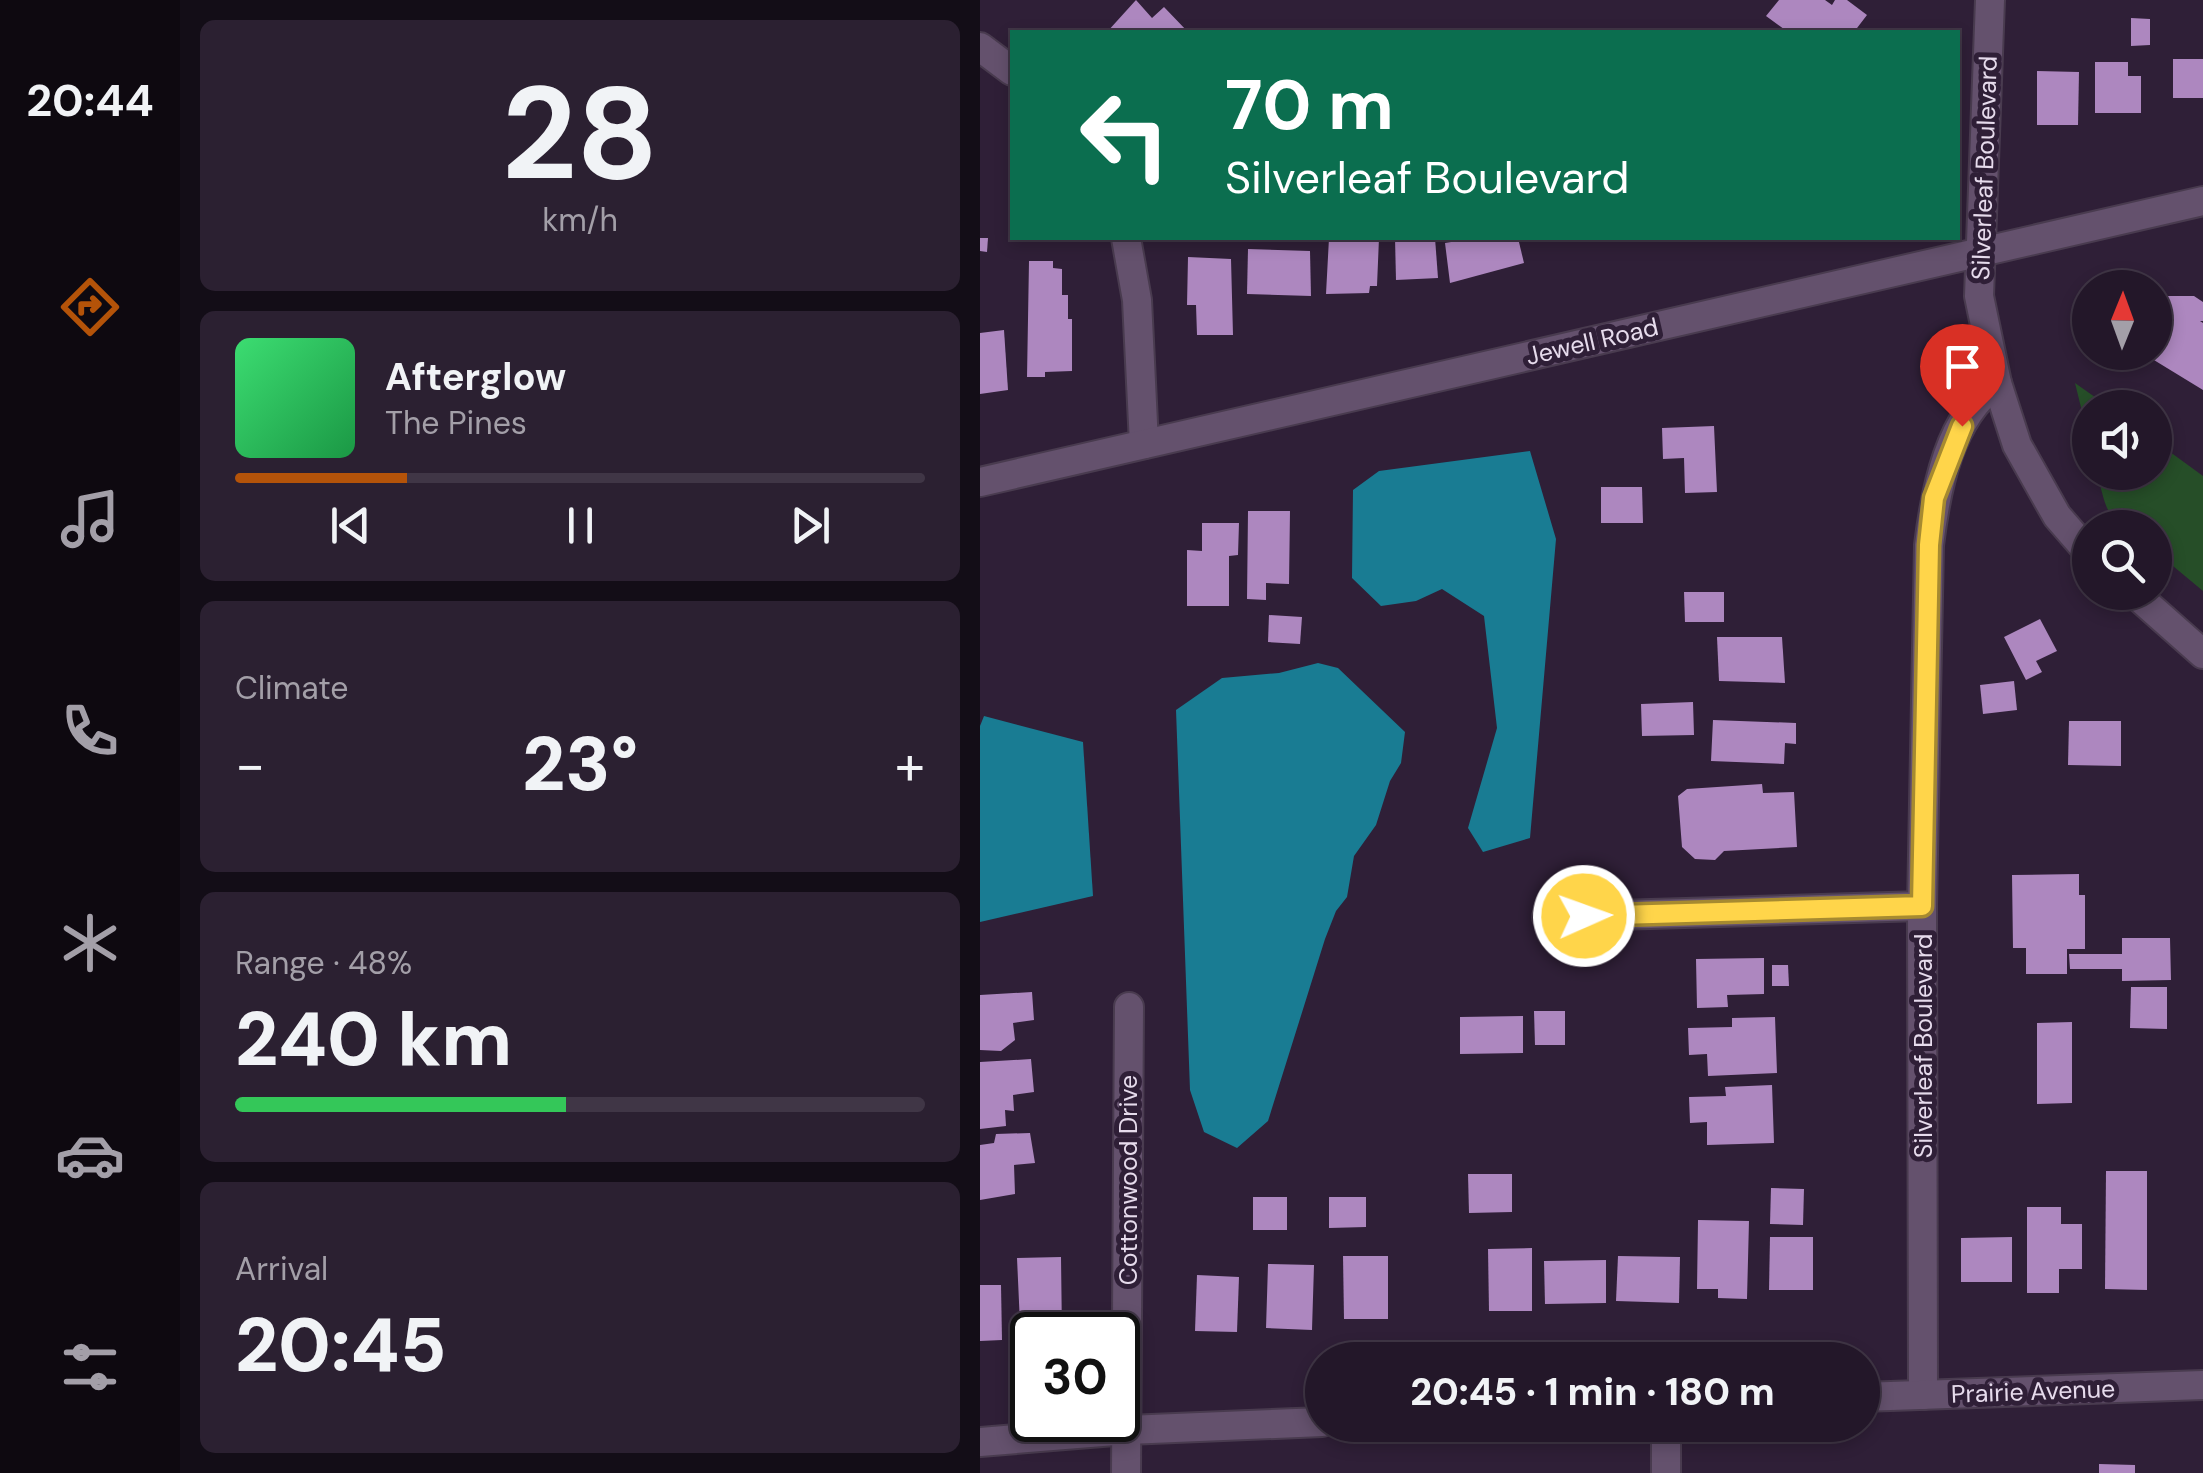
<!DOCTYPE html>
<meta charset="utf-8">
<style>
body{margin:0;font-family:"DM Sans",sans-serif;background:#2b2031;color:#f1f3f6;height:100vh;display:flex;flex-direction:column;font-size:38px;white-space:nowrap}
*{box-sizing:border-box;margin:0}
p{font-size:32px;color:#a39fa8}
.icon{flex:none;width:55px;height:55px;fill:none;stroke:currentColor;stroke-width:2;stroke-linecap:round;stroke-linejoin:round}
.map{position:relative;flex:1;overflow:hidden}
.drawer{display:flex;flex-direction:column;gap:20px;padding:20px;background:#130d17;width:800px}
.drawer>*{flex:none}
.banner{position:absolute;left:30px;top:30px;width:950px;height:210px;border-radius:0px;box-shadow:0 5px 15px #0003,0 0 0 2px #403646;background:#0b6e4f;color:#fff;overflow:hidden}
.needle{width:65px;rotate:1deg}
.controls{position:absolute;left:1092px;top:270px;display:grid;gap:20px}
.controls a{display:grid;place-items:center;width:100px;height:100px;border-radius:50%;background:#231729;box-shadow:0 5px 15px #0003,0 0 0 2px #403646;font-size:50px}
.speed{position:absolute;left:30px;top:1312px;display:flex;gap:20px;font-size:50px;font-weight:700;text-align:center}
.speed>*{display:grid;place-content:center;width:130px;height:130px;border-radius:50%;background:#231729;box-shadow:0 5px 15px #0003,0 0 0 2px #403646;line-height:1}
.speed .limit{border:5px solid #111;border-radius:15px;background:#fff;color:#111}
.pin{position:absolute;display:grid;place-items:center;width:85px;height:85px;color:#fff;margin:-102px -42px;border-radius:50% 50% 50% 0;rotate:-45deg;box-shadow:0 0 10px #0007}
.pin .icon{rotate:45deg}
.me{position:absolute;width:110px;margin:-55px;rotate:88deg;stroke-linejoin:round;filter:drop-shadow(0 0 8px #0008)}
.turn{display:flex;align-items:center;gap:35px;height:210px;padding:0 50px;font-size:45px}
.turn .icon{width:130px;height:130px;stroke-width:2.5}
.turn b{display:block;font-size:70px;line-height:85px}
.big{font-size:75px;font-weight:800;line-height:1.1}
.drawer .card{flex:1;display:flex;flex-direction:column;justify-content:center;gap:15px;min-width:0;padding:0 35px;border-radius:15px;background:#2b2031}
.drawer .dial{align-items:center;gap:0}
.dial b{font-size:130px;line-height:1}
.song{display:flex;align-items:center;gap:30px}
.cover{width:120px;height:120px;border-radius:15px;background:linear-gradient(135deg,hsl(140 70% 55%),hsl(140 70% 35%))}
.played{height:10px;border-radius:5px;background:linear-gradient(90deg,#b45309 25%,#403646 25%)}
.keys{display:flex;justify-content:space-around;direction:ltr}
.heat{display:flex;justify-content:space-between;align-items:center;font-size:55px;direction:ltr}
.charge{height:15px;border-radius:8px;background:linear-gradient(90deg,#34c759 48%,#403646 0)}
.trip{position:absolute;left:325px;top:1342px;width:575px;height:100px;border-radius:50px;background:#231729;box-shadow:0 5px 15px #0003,0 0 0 2px #403646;font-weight:800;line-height:100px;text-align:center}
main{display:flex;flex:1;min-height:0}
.tab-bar{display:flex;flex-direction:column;width:180px;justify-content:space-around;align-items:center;background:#0e0910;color:#a39fa8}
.tab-bar .icon{width:70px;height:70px}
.tab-bar .active{color:#b45309}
.tab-bar b{font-size:45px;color:#f1f3f6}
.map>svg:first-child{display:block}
.green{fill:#264e28}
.water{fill:#197c93}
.building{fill:#ad87bf}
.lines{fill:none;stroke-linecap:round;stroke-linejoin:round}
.minor-casing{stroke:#493b4f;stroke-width:32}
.tertiary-casing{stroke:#493b4f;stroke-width:32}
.minor{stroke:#64516d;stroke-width:28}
.tertiary{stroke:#64516d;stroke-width:28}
.route-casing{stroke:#a68a30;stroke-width:25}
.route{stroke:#ffd54a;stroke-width:18}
.labels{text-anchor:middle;stroke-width:10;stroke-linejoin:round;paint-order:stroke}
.street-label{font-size:25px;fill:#e6dbec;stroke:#2f1f37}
</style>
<main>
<nav class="tab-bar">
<b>20:44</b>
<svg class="icon active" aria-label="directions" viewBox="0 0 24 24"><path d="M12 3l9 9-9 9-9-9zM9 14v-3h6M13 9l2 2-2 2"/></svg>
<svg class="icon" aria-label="music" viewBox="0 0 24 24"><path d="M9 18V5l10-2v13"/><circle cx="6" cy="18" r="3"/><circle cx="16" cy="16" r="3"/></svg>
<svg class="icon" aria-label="phone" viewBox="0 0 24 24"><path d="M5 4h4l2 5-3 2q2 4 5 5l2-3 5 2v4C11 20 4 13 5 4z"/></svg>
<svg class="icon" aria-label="climate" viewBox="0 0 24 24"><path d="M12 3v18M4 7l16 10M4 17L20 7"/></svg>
<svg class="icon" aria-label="car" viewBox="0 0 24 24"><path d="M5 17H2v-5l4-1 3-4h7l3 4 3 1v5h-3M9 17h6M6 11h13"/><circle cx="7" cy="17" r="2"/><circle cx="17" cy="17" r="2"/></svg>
<svg class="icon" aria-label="filters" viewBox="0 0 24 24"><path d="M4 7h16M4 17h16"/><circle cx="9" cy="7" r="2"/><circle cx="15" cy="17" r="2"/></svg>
</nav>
<section class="drawer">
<div class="card dial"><b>28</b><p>km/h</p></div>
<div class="card">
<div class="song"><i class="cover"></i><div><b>Afterglow</b><p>The Pines</p></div></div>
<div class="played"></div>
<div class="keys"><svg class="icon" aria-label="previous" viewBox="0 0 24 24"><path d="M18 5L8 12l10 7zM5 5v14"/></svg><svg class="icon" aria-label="pause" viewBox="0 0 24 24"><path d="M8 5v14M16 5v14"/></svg><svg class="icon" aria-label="next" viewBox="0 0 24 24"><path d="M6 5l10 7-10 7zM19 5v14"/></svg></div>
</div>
<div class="card"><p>Climate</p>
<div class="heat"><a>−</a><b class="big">23°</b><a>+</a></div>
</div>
<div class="card"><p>Range · 48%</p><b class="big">240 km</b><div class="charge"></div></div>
<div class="card"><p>Arrival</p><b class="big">20:45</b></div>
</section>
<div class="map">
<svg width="1223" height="1473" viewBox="0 0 1223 1473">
<rect width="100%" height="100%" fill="#2f1f37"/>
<g class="green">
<path d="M1095,383l34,24 -19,1v36z"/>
<path d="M1175,441l48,35v115l-48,-40v-23c-48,0 -47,-13 -58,-55l58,-1z"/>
</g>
<g class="water">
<path d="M550,451l26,88 -26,299 -47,14 -15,-24 29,-100 -13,-112 -42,-27 -26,12 -35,5 -29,-28 1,-88 26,-19z"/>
<path d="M338,663l20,5 67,64 -4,31 -11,18 -14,44 -22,31 -7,41 -11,14 -11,28 -57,182 -31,27 -33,-16 -14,-42 -14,-380 46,-32 57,-5z"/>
<path d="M4,716l99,26 10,154 -113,26v-196z"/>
</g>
<g class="building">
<path d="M156,0l16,18 12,-11 24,25h-81z"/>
<path d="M799,0h46l7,5 3,-5h12l20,15 -13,17h-66l-22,-16z"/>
<path d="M1151,18l19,1v26l-19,1z"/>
<rect x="1193" y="59" width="30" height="39"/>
<path d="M1115,62h33v14h13v37h-46z"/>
<path d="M1057,71l42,1 -1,53h-41z"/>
<path d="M0,238h8l-1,14 -7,-1z"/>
<path d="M349,238h50l-2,48h-7l-1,7 -43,1z"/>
<path d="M415,238h40l3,40 -42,2z"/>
<path d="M496,238h42l6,25 -74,20 -5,-40z"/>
<path d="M268,249l62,2 1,45 -64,-2z"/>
<path d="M208,257l43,2 2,76h-36l-1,-30h-9z"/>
<path d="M49,261h24v7l9,1v26h6v24h4v52l-27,1v5h-18z"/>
<path d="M1183,296h31l9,6v19h-3l3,2v67l-54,-33 24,-38h-18v-12z"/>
<path d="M24,330l4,60 -28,4v-61z"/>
<path d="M734,426l3,66 -32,1 -1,-35 -21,1 -1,-31z"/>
<path d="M621,487h41l1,36h-42z"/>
<path d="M268,511h42l-1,73 -23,-1v17l-19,-1z"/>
<path d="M222,523h37l-1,32 -9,1v50h-42v-56l15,1z"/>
<path d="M704,592h40v30h-39z"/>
<path d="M289,615l33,2 -2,27 -32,-2z"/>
<path d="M1060,619l17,32 -21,10 6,11 -16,8 -22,-43z"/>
<path d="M737,637h65l3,46 -66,-2z"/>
<path d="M1034,681l3,29 -34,4 -3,-29z"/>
<path d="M713,702l1,33 -52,1 -1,-32z"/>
<path d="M733,720l83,3v21l-11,-1 -1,21 -73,-3z"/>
<path d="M1089,721h52v45l-53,-1z"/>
<path d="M782,784l1,9 31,-1 3,55 -73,4 -9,9 -20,-1 -13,-12 -4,-51 9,-7z"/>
<path d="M1099,874v21h6v54h-18v25h-41v-26h-13l-1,-73z"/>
<path d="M1142,938h48l1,42 -49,1v-12h-52l-1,-15h53z"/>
<path d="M784,958v36l-37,1 1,12 -31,1 -1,-49z"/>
<path d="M792,965h16l1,21h-17z"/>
<path d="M1151,987h36v42l-37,-1z"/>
<path d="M52,992l2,28 -21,3 2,17 -14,11 -21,-1v-55z"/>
<path d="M554,1011h31v34h-30z"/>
<path d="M543,1016v37l-63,1v-37z"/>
<path d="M795,1017l2,56 -69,3 -1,-22 -18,1 -1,-27 44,-1v-9z"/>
<path d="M1092,1022v81l-35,1v-81z"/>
<path d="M51,1059l3,33 -21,3 1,16 -9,-1 1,16 -26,3v-67z"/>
<path d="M792,1085l2,58 -67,2v-23l-17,1 -1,-26 37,-1 -1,-9z"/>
<path d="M50,1133l5,30 -21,2 1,29 -35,6v-55l14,-2 2,-9z"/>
<path d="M1126,1171h41v119l-42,-1z"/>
<path d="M488,1174h44v38l-43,1z"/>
<path d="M791,1188l33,1 -1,36 -33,-1z"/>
<rect x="273" y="1197" width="34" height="33"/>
<path d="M349,1197h37v30l-37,1z"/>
<path d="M1047,1207h34v17h21v45h-23v24h-32z"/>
<path d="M718,1220l51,1 -2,78 -29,-1v-9h-21z"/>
<path d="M790,1237h43v53h-44z"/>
<path d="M1032,1237v45h-51v-44z"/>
<path d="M552,1248v63h-43l-1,-62z"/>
<path d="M363,1256h45v63h-44z"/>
<path d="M638,1256l62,1 -1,46 -63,-2z"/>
<path d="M81,1257l1,78h-30v11h-11l-4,-88z"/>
<path d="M626,1260v43l-61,1 -1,-43z"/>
<path d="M288,1264l46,1 -2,65 -46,-2z"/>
<path d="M217,1275l42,2 -2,55 -42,-1z"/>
<path d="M0,1285h21l1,55 -22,1z"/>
<path d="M1119,1464l36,1v8h-36z"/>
</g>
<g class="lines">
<defs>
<g id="minor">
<path d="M1010,0l-11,296 18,87 20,62 40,71 33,38"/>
<path d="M0,47l32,24"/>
<path d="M146,238l11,62 7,144"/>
<path d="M1153,592l70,62"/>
<path d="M567,917l375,-11"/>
<path d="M943,1395l-1,-489 7,-361c7,-57 20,-127 68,-162"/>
<path d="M882,1397l341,-12"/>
<path d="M0,1442l147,-12 195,-8"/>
<path d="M146,1473l3,-466"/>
<path d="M686,1473v-48"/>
</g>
<path id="tertiary" d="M0,482l1223,-281"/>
</defs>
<use href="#minor" class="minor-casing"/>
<use href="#tertiary" class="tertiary-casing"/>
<use href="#minor" class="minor"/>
<use href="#tertiary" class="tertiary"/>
</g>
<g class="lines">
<defs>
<path id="route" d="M604,916l338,-10 7,-361 5,-47 28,-72"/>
</defs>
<use href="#route" class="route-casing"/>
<use href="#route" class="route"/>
</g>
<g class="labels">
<g class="street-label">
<text transform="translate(1004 168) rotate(-88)" y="9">Silverleaf Boulevard</text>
<text transform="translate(612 341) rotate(-13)" y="9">Jewell Road</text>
<text transform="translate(943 1046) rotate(-90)" y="9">Silverleaf Boulevard</text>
<text transform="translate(148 1180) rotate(-90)" y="9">Cottonwood Drive</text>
<text transform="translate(1053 1391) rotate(-2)" y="9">Prairie Avenue</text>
</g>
</g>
</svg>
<div class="controls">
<a><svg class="needle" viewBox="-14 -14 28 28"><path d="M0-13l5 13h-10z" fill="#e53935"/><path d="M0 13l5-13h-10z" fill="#a39fa8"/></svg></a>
<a><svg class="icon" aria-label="sound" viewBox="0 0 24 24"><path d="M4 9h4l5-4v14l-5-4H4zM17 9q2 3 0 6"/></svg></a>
<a><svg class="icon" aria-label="search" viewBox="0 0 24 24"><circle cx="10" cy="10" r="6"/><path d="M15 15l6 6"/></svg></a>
</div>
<div class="speed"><div class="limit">30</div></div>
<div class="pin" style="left:982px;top:426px;background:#d93025"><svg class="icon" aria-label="arrive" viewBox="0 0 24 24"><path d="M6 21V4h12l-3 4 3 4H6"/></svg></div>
<svg class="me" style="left:604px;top:916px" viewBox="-20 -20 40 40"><circle r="17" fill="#ffd54a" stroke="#fff" stroke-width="3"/><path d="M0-11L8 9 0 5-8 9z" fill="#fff"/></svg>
<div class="trip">20:45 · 1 min · 180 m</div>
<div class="banner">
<div class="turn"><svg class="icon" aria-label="left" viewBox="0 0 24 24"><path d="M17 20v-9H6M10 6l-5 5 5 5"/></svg><div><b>70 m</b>Silverleaf Boulevard</div></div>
</div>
</div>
</main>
